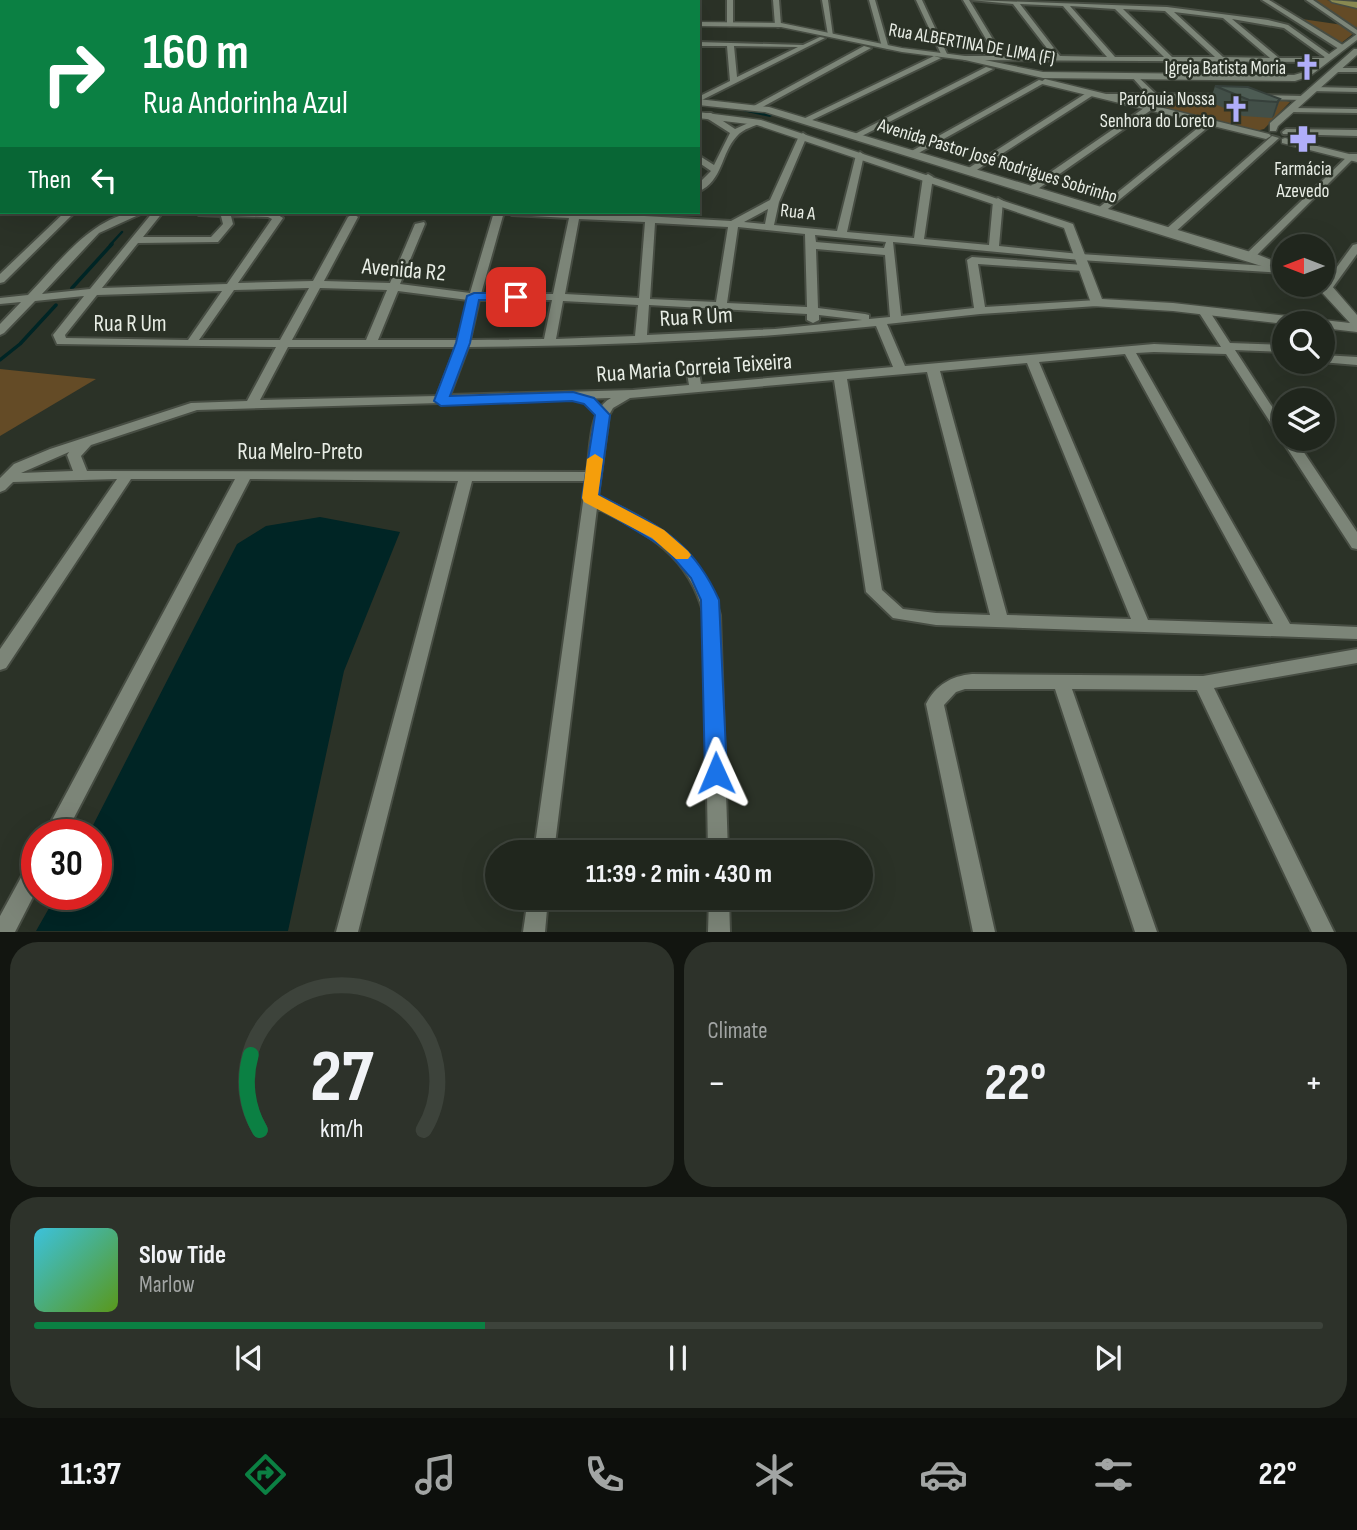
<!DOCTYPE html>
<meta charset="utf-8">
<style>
body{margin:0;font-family:"Sofia Sans Condensed",sans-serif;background:#2d322a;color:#f1f3f6;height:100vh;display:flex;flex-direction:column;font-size:26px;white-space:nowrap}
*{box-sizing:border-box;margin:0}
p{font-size:23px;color:#a2a5a4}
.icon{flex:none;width:38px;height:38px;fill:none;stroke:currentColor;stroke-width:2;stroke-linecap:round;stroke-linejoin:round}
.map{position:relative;height:932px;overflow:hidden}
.drawer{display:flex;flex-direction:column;gap:10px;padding:10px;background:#121510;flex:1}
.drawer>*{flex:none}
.banner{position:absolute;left:0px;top:0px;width:700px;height:214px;box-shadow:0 7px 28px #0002,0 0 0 2px #3d433b;background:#0b8043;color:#fff;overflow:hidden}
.needle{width:46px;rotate:270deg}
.controls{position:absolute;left:1272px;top:234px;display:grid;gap:14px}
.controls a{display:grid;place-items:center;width:63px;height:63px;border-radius:50%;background:#20261d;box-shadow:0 7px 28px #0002,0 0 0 2px #3d433b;font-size:35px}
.speed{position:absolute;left:21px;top:819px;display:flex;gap:14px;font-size:35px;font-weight:700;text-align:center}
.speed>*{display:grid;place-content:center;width:91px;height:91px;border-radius:50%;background:#20261d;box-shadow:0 7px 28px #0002,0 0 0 2px #3d433b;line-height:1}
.speed .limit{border:10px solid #d22;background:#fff;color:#111}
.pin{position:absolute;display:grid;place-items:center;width:60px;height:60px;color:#fff;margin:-30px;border-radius:14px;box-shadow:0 4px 10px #0006}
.me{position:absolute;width:77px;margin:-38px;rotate:359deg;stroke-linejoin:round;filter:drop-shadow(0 0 5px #0008)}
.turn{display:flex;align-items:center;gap:24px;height:147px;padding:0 28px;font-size:32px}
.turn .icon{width:91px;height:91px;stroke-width:2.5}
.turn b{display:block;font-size:49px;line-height:60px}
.then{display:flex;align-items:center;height:66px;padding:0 28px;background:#0003;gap:14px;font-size:26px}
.big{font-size:52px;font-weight:700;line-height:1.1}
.drawer .card{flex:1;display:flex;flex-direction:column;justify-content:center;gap:10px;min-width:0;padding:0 24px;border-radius:28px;background:#2d322a}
.drawer .dial{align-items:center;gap:0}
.dial svg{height:182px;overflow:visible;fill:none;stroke:#3d433b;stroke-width:7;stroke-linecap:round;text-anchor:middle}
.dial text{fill:#f1f3f6;stroke:none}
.song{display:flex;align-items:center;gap:21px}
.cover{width:84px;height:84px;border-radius:10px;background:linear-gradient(135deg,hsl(190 70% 55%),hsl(90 70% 35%))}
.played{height:7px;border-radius:4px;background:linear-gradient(90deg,#0b8043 35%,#3d433b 35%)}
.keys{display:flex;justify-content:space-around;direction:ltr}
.heat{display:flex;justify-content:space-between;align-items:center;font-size:38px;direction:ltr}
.drawer .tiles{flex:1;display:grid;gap:10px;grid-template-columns:1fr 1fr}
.card:last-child{grid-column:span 2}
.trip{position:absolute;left:485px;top:840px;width:388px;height:70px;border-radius:35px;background:#20261d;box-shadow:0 7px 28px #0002,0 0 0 2px #3d433b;font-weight:700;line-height:70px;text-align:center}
.menu{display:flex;height:112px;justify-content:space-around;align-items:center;background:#0d0f0c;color:#a2a5a4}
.menu .icon{width:49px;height:49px}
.menu .active{color:#0b8043}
.menu b{font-size:32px;color:#f1f3f6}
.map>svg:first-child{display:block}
.green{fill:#644b26}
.water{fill:#002525}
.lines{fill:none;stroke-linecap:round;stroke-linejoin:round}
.stream-far1{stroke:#002525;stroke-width:2.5}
.stream{stroke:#002525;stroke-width:3.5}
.canal{fill:#002525;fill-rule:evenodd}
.minor-casing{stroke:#474d43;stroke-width:4}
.tertiary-casing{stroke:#474d43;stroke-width:3}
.primary-casing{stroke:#474d43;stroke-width:3}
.minor{fill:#7c8578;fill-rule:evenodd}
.tertiary{fill:#7c8578;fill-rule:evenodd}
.primary{fill:#898951;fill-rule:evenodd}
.wall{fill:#424f48}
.shaded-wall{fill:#36403b}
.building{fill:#4d5c54;stroke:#36403b;stroke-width:2}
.route{fill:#1a73e8;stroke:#114b97;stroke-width:2}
.slow{fill:#f59e0b}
.labels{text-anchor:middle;stroke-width:5;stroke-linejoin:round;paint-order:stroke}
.far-street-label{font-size:19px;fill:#e8ede5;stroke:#2b3227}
.far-poi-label{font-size:19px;fill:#e8ede5;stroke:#2b3227;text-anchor:end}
.street-label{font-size:23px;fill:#e8ede5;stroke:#2b3227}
</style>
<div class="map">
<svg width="1357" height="932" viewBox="0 0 1357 932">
<rect width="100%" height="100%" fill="#2b3227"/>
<g class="green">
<path d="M1311,0h16l30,8v20l-2,1z"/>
<path d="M1295,18l48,7 11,8 -14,11z"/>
<path d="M1123,97l157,2 10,3 -26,27 -12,3 -130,-33z"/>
<path d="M0,369l96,10 -96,57z"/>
</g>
<path class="water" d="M320,517l80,15 -56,139 -56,260h-252l21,-37h39v-59h-8l149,-291 29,-18z"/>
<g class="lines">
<path class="stream-far1" d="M110,245l12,-13"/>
<g class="stream">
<path d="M72,288l40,-44"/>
<path d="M0,360l20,-16 36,-39"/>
</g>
<g class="canal">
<path d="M466,0h10l-2,2z"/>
<path d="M741,105l32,7 2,2 -5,3 -32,-7v-4z"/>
</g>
<defs>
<g id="minor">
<path d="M14,0h7l-9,2z"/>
<path d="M62,0h7l-9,2z"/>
<path d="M111,0h7l-9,2z"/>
<path d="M157,0h7l-8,2z"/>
<path d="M205,0h7l-9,2z"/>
<path d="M252,0h7l-9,2z"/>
<path d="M297,0h7l-8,2z"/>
<path d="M345,0h7l-8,2z"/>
<path d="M538,0h6l-7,2z"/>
<rect x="633" y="0" width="6" height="2"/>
<path d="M682,0h6l-7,2z"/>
<path d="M727,0h6v24l-3,2 -3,-2z"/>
<path d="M773,0h6l2,25 -3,2 -3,-2z"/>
<path d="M822,0h6l5,36 -5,-1z"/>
<path d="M869,0h6l14,49 -7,-2z"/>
<path d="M916,0h6l26,56 -7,-2z"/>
<path d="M963,0h6l34,56h50l-40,-52 -42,-4 196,7 101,13 20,5 45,32 -9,5 -359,-2 -4,-2 1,-2h34zM1020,4l43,2 44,51 -47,-1zM1070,6l45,3 49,48h-49zM1123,9l42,2 50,46h-43zM1174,12l49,6 47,40 -47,-1zM1232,19l52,9 42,30h-47z"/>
<path d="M1262,0h7l77,47 -7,2z"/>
<path d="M1306,0h7l44,30v5z"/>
<path d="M2,7v5h-2v-4z"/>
<path d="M0,37h2l-2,5z"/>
<path d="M820,37l5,1 -127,64v-5l32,-16 -3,-35h-29v-4l105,3zM734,46l64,1 -61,30z"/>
<path d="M864,46l7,2 -112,61 -7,-2z"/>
<path d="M934,56l7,2 -135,65 -7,-2z"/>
<path d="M986,67l7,2 -137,70 -7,-2z"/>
<path d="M0,68h2l-2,5z"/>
<rect x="1334" y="68" width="23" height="4"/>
<path d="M1136,75l20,19 74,1 4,2 -4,2 -128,-1 -4,-2 4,-2h45l-15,-17z"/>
<path d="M1039,80l7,2 -131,73 -7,-2z"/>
<path d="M1313,87l44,1v4l-47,-1 -1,-2z"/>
<path d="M1088,92l7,2 -123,79 -8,-2z"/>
<path d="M1257,95l46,1 4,2 -4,2 -49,-1v-4z"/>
<path d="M1147,106l7,2 -119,83h-6v-4z"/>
<path d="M1292,108l65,1v4l-68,-1 -1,-2z"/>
<path d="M705,113h6l24,16 20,-9 7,2c-8,5 -18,6 -25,14 -17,18 -13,44 -39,56v-8l13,-13 -13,-9v-7l16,10 16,-32 -25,-16z"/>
<path d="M1209,119l4,3 -1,2 -109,89h-6v-4z"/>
<path d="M1286,129l71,1v6l-74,-2 -1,-2z"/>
<path d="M803,133l4,3 -28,66 -5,23 63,6 19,-76 4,-3 4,3 -17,77 67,6 9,-61 5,-3 5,3 -9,62 65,6 4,-44 5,-3 5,3 -4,45 81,8 204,13v6l-204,-13 -187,-18 8,74 73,-8 -7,-48 5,-3 112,8 5,3 -5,3 -106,-7 7,43 112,-7 6,3 -6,3 -117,8 -93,10 18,42 249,-22 67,3 -23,-36 6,-3 4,1 22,34 54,2v7l-49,-2 49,75v14h11l62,93v17l-5,-1 -126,-194 -72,-2 -18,1 154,271 67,3v12l-421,-14 -43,-7 -27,-26 -32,-212 -204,18 -17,10 -4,7 -11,81c60,29 104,51 122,119l8,237h-20l-4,-237c-15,-60 -55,-81 -107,-107l-43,344h-20l52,-371h-114l-114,451h-22l122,-451 -208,-2 -185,356h-21l191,-356h-104l-125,189 -6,2v-21l117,-170 -104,3 -8,8 -5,2v-14l14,-14 36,-15 141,-46 56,-2 29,-54 -219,-3 -4,-9 31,-39 -49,5 -31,32 -4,2v-11l21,-22 -21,2v-6l28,-3c31,-32 68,-85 117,-83l-46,21 -57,61 48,-5 63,-77h10l-20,25h68l12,-13 -2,-8 -22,-1 -5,-3h79l10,6 -45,65 75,-2 35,-64 5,-3 5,3 -34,64 66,2 25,-59 9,-2 1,2 -25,60 70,9 24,-81h10l-23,82h72l16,-76 -57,-3 -5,-3h68l156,9 39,-21 29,-64zM768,209l-3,15 -21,-2zM231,216l37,1 4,2 -45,65 -125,4 36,-45 80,-1 15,-18zM579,219l66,3 -6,76 -74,-4zM655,223l73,4 -12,75 -66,-3zM738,227l67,7 2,73 -80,-4zM815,235l71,7 -2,6 -68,-6zM816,249l69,6 5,62 -21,2v-4l-4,-1 -47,-6zM309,288l-29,52h-81l35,-50zM320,288l67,2 -21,50h-74zM222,291l-34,49 -122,-2 -1,-3 32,-40zM398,291l70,9 -10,40h-80zM479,300h73l-8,39 -74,1zM563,301l75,4 -3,31 -79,3zM649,305l158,9v6l6,3 6,-3v-5l43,5 -87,9 -128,6zM876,326l17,41 -192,17 -3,-17 -6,-4 -6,4 3,18 -56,5 -183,5 18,-48c136,-1 272,-7 408,-21zM288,347h168l-19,49 -177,4zM1125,354l148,270 -125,-4 -109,-258zM1027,363l104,256 -124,-4 -67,-244zM927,372l63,243 -54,-2 -33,-4 -21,-19 -35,-211zM611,398c-23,12 -20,51 -24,74l-500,-1 -6,-15 10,-11 106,-35zM69,452l-2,3 6,16 -52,2z"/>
<path d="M1272,136l7,2 -106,96h-8v-4z"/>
<path d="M2,150v6l-2,1v-6z"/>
<path d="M1350,154h7v6h-5l-98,98h-8v-4z"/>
<path d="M2,203v7l-2,1v-7z"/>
<path d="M65,212h10l-71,70 -4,1v-9z"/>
<path d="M1357,244v10l-26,36h-8v-4l30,-41z"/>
<path d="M1323,355l34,2v8l-36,-3z"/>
<path d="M1357,649v14l-143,25 120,244h-22l-115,-242 -125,-1 85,243h-22l-80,-243h-90l-9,3 -12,13 51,227h-22l-47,-228c10,-19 25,-28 46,-30l231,2z"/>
<path d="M37,859v30l-22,43h-15v-16l30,-55z"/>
<path d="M528,898h20l-3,34h-22z"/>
<path d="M709,898h20l1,34h-22z"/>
</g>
<g id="tertiary">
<path d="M395,0h8l-9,2z"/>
<path d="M698,22l83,1 121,25 63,8 78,16 251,3 10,-3 53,-38v6l-47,36 -15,5 -252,-3 -78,-18 -63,-8 -121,-25 -83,-1z"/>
<path d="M0,27h2l-2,5z"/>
<path d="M1354,49h3v6l-79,71 -2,5h-6v-8z"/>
<path d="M1045,79l224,55 2,2 -5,3 -224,-55 -1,-2z"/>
<path d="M698,99l71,8 485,146 30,12v8l-519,-161 -67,-7z"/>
<rect x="0" y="104" width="2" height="6"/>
<path d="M698,112l63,8 312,104 29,75 71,4 177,20 -35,-38h8v-3l8,3 26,30v17l-34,-4v-4h-38l-112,-13 -81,-5 -28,-78 -307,-103 -59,-7z"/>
<rect x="0" y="117" width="2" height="6"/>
<path d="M1285,138l72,18v6l-75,-19v-4z"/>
</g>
<path id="primary" d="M1330,0l27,2v6l-25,-6z"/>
</defs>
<use href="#minor" class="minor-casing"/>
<use href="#tertiary" class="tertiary-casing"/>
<use href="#primary" class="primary-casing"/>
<use href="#minor" class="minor"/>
<use href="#tertiary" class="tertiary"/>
<use href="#primary" class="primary"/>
</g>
<path class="wall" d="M1215,86l65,13 -6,17 -2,2 -29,-2 -33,-14z"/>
<path class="shaded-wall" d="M1280,99l-6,17 -2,2 5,-16z"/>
<path class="building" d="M1215,86l33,1 32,12 -3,3 -28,-2z"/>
<path class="route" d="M474,293h42l6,4 -6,3h-37l-9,43 -20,53 123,-4 21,6 16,17 -11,80c56,30 92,42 120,105l8,173 -3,7 -8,3 -8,-3 -3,-7 -4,-173 -10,-22 -26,-30 -83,-50 13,-83 -11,-11 -12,-3 -131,5 -7,-5 22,-58 11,-47z"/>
<path class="slow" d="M595,454l8,5 -5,36 66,35 24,21 3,4 -3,4h-12l-24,-21 -68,-36 -2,-4 5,-39z"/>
<defs>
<symbol id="church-bare" viewBox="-9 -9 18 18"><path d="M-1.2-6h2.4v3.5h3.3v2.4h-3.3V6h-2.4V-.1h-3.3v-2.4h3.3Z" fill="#b0aefa" stroke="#2b3227" stroke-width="2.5" paint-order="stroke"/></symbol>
<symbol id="pharmacy-bare" viewBox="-9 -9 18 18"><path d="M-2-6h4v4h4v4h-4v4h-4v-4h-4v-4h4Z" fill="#b0aefa" stroke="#2b3227" stroke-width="2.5" paint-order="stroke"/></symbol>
</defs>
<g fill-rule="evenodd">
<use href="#church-bare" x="1288" y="48" width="38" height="38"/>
<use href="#church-bare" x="1217" y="90" width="38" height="38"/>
<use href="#pharmacy-bare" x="1284" y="120" width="38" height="38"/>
</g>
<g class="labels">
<g class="far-street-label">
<text transform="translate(972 43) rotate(10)" y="7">Rua ALBERTINA DE LIMA (F)</text>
<text transform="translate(998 160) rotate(17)" y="7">Avenida Pastor José Rodrigues Sobrinho</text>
<text transform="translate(798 211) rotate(6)" y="7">Rua A</text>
</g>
<g class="far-poi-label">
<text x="1286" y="74">Igreja Batista Moria</text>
<text x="1215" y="105">Paróquia Nossa<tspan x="1215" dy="22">Senhora do Loreto</tspan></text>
<text x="1303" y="175" text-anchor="middle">Farmácia<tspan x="1303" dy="22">Azevedo</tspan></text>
</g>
<g class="street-label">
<text transform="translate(404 269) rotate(5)" y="8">Avenida R2</text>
<text transform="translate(696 316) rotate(-3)" y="8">Rua R Um</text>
<text x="130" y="331">Rua R Um</text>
<text transform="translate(694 367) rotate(-4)" y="8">Rua Maria Correia Teixeira</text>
<text x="300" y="459">Rua Melro-Preto</text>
</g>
</g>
</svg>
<div class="controls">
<a><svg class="needle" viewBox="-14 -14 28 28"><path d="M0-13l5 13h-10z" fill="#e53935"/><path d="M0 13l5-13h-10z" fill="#a2a5a4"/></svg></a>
<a><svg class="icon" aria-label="search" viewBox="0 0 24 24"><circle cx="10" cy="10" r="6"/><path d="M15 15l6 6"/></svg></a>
<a><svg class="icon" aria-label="layers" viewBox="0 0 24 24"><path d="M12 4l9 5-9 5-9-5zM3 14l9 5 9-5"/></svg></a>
</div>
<div class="speed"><div class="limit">30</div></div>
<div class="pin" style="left:516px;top:297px;background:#d93025"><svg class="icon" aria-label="arrive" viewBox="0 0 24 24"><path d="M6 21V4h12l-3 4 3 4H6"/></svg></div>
<svg class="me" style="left:716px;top:773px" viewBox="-20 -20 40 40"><path d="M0-17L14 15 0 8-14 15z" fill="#1a73e8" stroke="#fff" stroke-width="4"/></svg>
<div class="trip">11:39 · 2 min · 430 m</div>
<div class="banner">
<div class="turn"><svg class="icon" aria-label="right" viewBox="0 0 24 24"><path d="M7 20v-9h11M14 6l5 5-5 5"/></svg><div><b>160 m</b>Rua Andorinha Azul</div></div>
<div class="then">Then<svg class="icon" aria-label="left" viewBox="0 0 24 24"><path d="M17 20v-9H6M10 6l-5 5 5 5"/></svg></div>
</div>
</div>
<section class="drawer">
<div class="tiles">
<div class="card dial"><svg viewBox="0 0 100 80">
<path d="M14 69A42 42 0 1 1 86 69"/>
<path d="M14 69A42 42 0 0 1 10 36" stroke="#0b8043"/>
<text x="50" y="56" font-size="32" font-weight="700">27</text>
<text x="50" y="72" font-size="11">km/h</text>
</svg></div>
<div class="card"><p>Climate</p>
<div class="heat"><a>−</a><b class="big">22°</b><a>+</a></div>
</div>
<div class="card">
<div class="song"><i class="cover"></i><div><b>Slow Tide</b><p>Marlow</p></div></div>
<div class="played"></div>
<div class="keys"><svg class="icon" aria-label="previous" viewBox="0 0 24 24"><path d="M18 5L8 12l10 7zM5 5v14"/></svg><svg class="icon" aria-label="pause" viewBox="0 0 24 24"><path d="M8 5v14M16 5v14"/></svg><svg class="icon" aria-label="next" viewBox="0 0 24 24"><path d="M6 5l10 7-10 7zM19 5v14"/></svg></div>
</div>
</div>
</section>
<nav class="menu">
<b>11:37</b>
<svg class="icon active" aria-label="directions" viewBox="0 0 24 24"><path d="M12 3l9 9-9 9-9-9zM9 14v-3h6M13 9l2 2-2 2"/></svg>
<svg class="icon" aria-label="music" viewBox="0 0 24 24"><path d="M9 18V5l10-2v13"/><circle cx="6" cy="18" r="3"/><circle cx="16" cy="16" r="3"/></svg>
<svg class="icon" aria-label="phone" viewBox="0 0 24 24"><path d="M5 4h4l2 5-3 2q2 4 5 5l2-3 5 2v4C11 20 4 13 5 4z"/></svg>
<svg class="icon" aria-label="climate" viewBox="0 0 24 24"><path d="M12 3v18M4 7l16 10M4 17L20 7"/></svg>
<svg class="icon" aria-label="car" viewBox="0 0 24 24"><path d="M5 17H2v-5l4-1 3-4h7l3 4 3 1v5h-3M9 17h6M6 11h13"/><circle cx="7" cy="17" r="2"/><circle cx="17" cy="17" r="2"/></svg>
<svg class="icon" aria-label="filters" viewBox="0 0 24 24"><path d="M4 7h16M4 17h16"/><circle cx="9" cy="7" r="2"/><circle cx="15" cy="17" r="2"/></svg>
<b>22°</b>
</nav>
